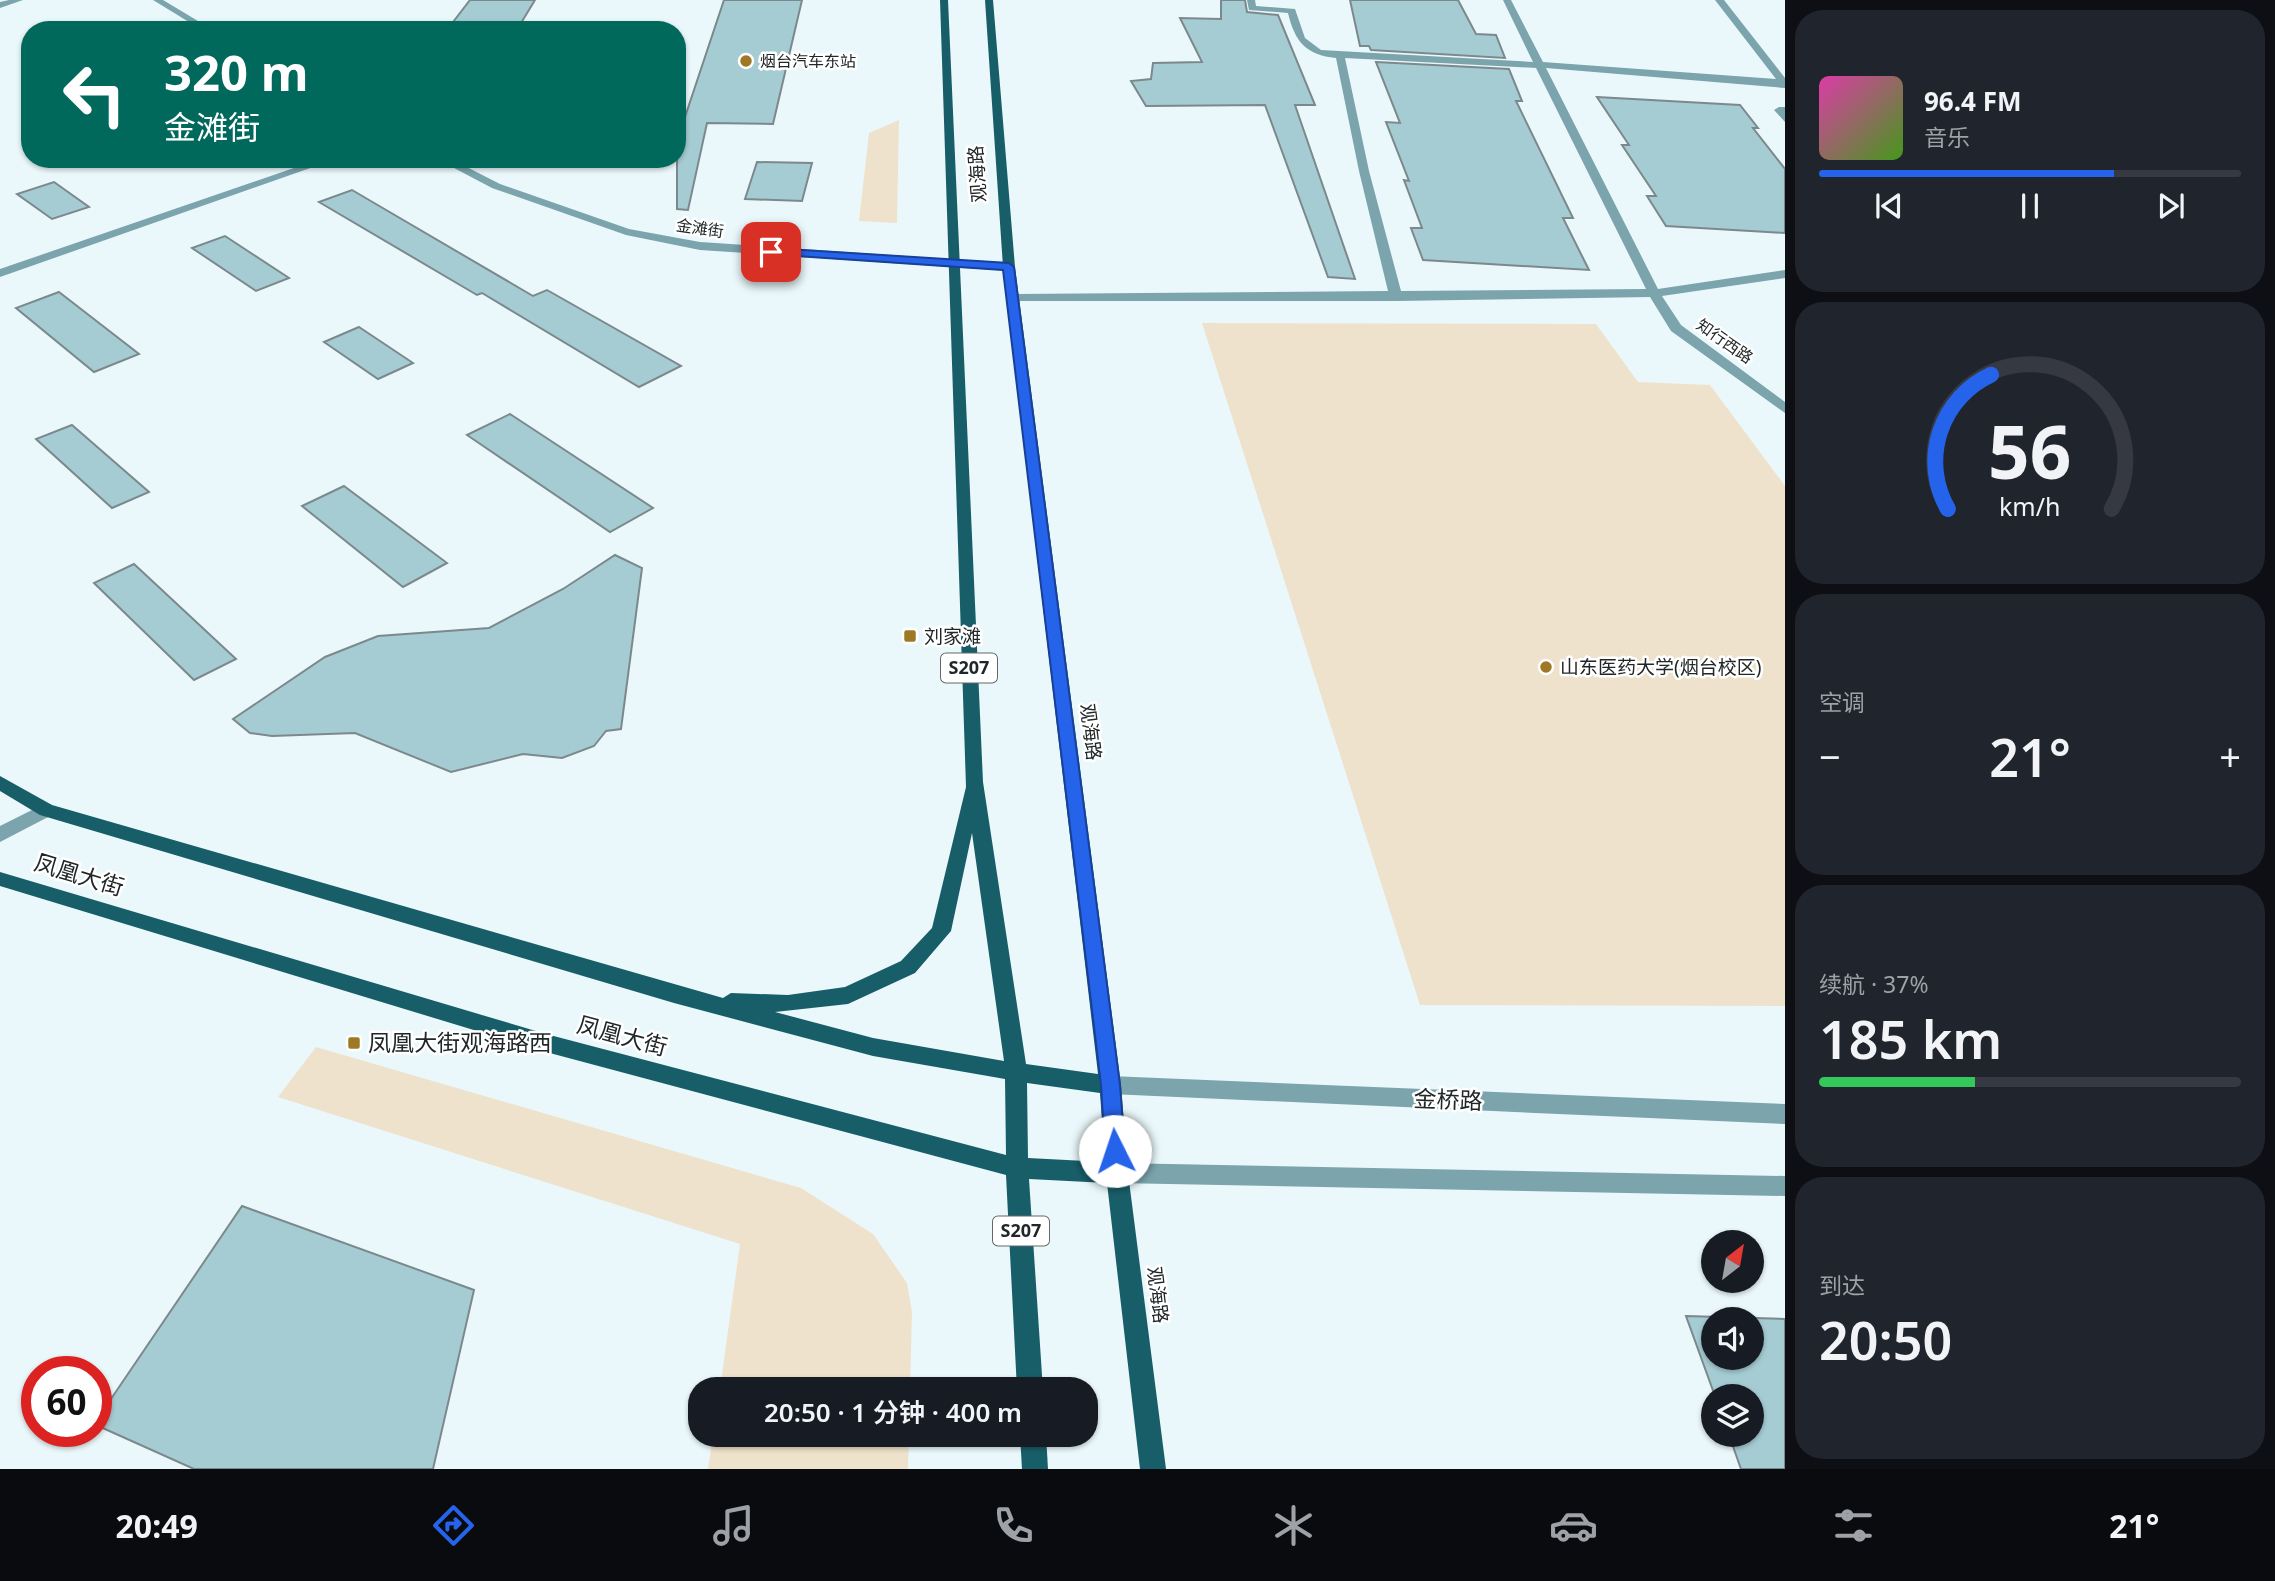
<!DOCTYPE html>
<html lang="zh">
<meta charset="utf-8">
<style>
body{margin:0;font-family:"Noto Sans","Noto Sans SC",sans-serif;background:#20242c;color:#f1f3f6;height:100vh;display:flex;flex-direction:column;font-size:26px;white-space:nowrap}
*{box-sizing:border-box;margin:0}
p{font-size:23px;color:#9ea1a6}
.icon{flex:none;width:38px;height:38px;fill:none;stroke:currentColor;stroke-width:2;stroke-linecap:round;stroke-linejoin:round}
.map{position:relative;flex:1;overflow:hidden}
.drawer{display:flex;flex-direction:column;gap:10px;padding:10px;background:#0d0f14;width:490px}
.drawer>*{flex:none}
.hud{position:absolute;left:21px;top:21px;width:665px;height:147px;border-radius:28px;box-shadow:0 2px 5px #0004;background:#00695c;color:#fff;overflow:hidden}
.needle{width:46px;rotate:31deg}
.fabs{position:absolute;left:1701px;top:1230px;display:grid;gap:14px}
.fabs a{display:grid;place-items:center;width:63px;height:63px;border-radius:50%;background:#171b24;box-shadow:0 2px 5px #0004;font-size:35px}
.speed{position:absolute;left:21px;top:1356px;display:flex;gap:14px;font-size:35px;font-weight:700;text-align:center}
.speed>*{display:grid;place-content:center;width:91px;height:91px;border-radius:50%;background:#171b24;box-shadow:0 2px 5px #0004;line-height:1}
.speed .limit{border:10px solid #d22;background:#fff;color:#111}
.pin{position:absolute;display:grid;place-items:center;width:60px;height:60px;color:#fff;margin:-30px;border-radius:14px;box-shadow:0 4px 10px #0006}
.me{position:absolute;width:77px;margin:-38px;rotate:356deg;stroke-linejoin:round;filter:drop-shadow(0 0 5px #0008)}
.turn{display:flex;align-items:center;gap:24px;height:147px;padding:0 28px;font-size:32px}
.turn .icon{width:91px;height:91px;stroke-width:2.5}
.turn b{display:block;font-size:49px;line-height:60px}
.big{font-size:52px;font-weight:600;line-height:1.1}
.drawer .widget{flex:1;display:flex;flex-direction:column;justify-content:center;gap:10px;min-width:0;padding:0 24px;border-radius:28px;background:#20242c}
.drawer .dial{align-items:center;gap:0}
.dial svg{height:182px;overflow:visible;fill:none;stroke:#363941;stroke-width:7;stroke-linecap:round;text-anchor:middle}
.dial text{fill:#f1f3f6;stroke:none}
.song{display:flex;align-items:center;gap:21px}
.cover{width:84px;height:84px;border-radius:10px;background:linear-gradient(135deg,hsl(320 70% 55%),hsl(100 70% 35%))}
.played{height:7px;border-radius:4px;background:linear-gradient(90deg,#2563eb 70%,#363941 70%)}
.keys{display:flex;justify-content:space-around;direction:ltr}
.heat{display:flex;justify-content:space-between;align-items:center;font-size:38px;direction:ltr}
.charge{height:10px;border-radius:5px;background:linear-gradient(90deg,#34c759 37%,#363941 0)}
.trip{position:absolute;left:688px;top:1377px;width:410px;height:70px;border-radius:28px;background:#171b24;box-shadow:0 2px 5px #0004;font-weight:600;line-height:70px;text-align:center}
.menu{display:flex;height:112px;justify-content:space-around;align-items:center;background:#090b0e;color:#9ea1a6}
.menu .icon{width:49px;height:49px}
.menu .on{color:#2563eb}
.menu b{font-size:32px;color:#f1f3f6}
main{display:flex;flex:1;min-height:0}
.map>svg:first-child{display:block}
.green{fill:#efe2cc}
.building{fill:#a6ccd3;stroke:#7c898c;stroke-width:2;fill-rule:evenodd}
.lines{fill:none;stroke-linecap:round;stroke-linejoin:round}
.minor{fill:#7ba4ac;fill-rule:evenodd}
.major{fill:#185e69;fill-rule:evenodd}
.route{fill:#2563eb;stroke:#184099;stroke-width:2}
.poi-dot{fill:#9e7824;stroke:#fff;stroke-width:2.5}
.labels{text-anchor:middle;stroke-width:5;stroke-linejoin:round;paint-order:stroke}
.far-poi-label{font-size:16px;fill:#212728;stroke:#fff;text-anchor:start}
.far-street-label{font-size:16px;fill:#212728;stroke:#fff}
.shield{fill:#fff;stroke:#646868;stroke-width:2}
.shield-label{font-size:18px;font-weight:bold;fill:#212728}
.street-label{font-size:19px;fill:#212728;stroke:#fff}
.poi-label{font-size:19px;fill:#212728;stroke:#fff;text-anchor:start}
.near-street-label{font-size:23px;fill:#212728;stroke:#fff}
.near-poi-label{font-size:23px;fill:#212728;stroke:#fff;text-anchor:start}
</style>
<main>
<div class="map">
<svg width="1785" height="1469" viewBox="0 0 1785 1469">
<rect width="100%" height="100%" fill="#eaf8fb"/>
<g class="green">
<path d="M899,120l-2,103 -38,-2 10,-88z"/>
<path d="M1202,323l394,1 42,58 72,3 75,101v520l-365,-1z"/>
<path d="M316,1047l485,141 72,46 34,49 5,29 -2,77h-190l20,-145 -462,-147z"/>
<path d="M713,1435h196l-1,34h-200z"/>
</g>
<g class="building">
<path d="M470,0h65l-17,28 -68,-2z"/>
<path d="M724,0h78l-29,124 -66,-1 -19,87 -11,-1v-68z"/>
<path d="M1221,0h24l2,12 31,3 37,90h-20l60,174 -27,-2 -63,-172 -119,1 -15,-25 20,-2 2,-16 49,-1 -22,-44 41,1z"/>
<path d="M1350,0h108l18,34 20,1 9,23 -134,-8 -2,-4h-9z"/>
<path d="M1376,62l133,7 13,32h-6l57,117h-10l26,52 -166,-10 -12,-32h11l-18,-48 5,1 -23,-59 14,1z"/>
<path d="M1597,97l143,8 18,23h-5l32,41v64l-119,-7 -19,-30h9l-34,-51h7z"/>
<path d="M757,162l55,1 -10,38 -57,-2z"/>
<path d="M54,182l35,25 -37,12 -35,-25z"/>
<path d="M352,190l181,106 14,-6 134,76 -42,21 -157,-94 -5,2 -158,-93z"/>
<path d="M225,236l64,42 -33,13 -64,-43z"/>
<path d="M59,292l80,62 -45,18 -78,-64z"/>
<path d="M359,327l54,36 -35,16 -54,-37z"/>
<path d="M510,414l143,94 -43,24 -143,-97z"/>
<path d="M72,425l77,67 -37,16 -76,-69z"/>
<path d="M344,486l103,77 -44,24 -101,-81z"/>
<path d="M615,555l27,13 -21,161 -15,2 -12,15 -32,12 -39,-4 -72,18 -96,-39 -83,3 -22,-3 -17,-14 92,-62 53,-21 111,-8 74,-39z"/>
<path d="M134,564l102,95 -42,21 -100,-97z"/>
<path d="M242,1206l232,84 -41,179h-239l-98,-44v-4z"/>
<path d="M1686,1316l99,3v150h-44l-12,-34h23v-39h-37zM1713,1320h39v38h-39z"/>
</g>
<g class="lines">
<g class="minor">
<path d="M9,0h14l-23,8v-6z"/>
<path d="M153,0h10l50,30h-11z"/>
<path d="M1247,0h8l1,6 39,3 10,29 16,12 212,12 -30,-62h8l32,62 233,17 -61,-79h9l61,78v10l-239,-20 112,221 127,-19v8l-123,18 19,29 104,77v11l-114,-82 -21,-34 -254,4h-388v-6l4,-1 376,-3 -29,-120 -23,-113c-30,-3 -41,-16 -48,-45l-39,-3zM1345,58l191,10 110,221 -245,2 -32,-120z"/>
<path d="M1779,107h6v15l-11,-12z"/>
<path d="M320,159h16l-336,118v-8z"/>
<path d="M437,159h14l49,25 129,45 71,13 309,21 6,4 -6,4 -309,-21 -74,-15 -134,-47z"/>
<path d="M46,803l6,2 3,5 -3,5 -52,27v-16z"/>
<path d="M1110,1076l675,28v20l-675,-30 -8,-2 -3,-7 3,-7z"/>
<path d="M1117,1163l668,13v20l-668,-13 -8,-3 -3,-7 3,-7z"/>
</g>
<g class="major">
<path d="M940,0h8l35,782 43,282 72,10 -95,-807 -18,-267h8l22,267 106,818 7,88 38,296h-26l-33,-286 -78,-4 14,211h-26l-11,-215 -460,-123 -546,-166v-14l546,162 460,121 -1,-76 -132,-23 -199,-53 -634,-188 -40,-24v-15l52,29 671,193 8,-5 57,2 57,-8 56,-26 31,-33 34,-141zM972,833l32,228 -131,-23 -98,-26 73,-8 67,-31 36,-42zM1027,1083l73,10 5,69 -77,-4z"/>
<path d="M1020,1435h26l2,34h-26z"/>
</g>
</g>
<path class="route" d="M771,248l238,15 5,4 106,818 5,66 -3,6 -7,3 -7,-3 -3,-6 -4,-66 -98,-815 -236,-16 -2,-2z"/>
<g class="poi-dot">
<circle cx="746" cy="61" r="7"/>
<rect x="903" y="629" width="14" height="14" rx="3.5"/>
<circle cx="1546" cy="667" r="7"/>
<rect x="347" y="1036" width="14" height="14" rx="3.5"/>
</g>
<g class="labels">
<g class="far-poi-label">
<text x="760" y="67">烟台汽车东站</text>
</g>
<g class="far-street-label">
<text transform="translate(700 228) rotate(8)" y="6">金滩街</text>
<text transform="translate(1725 341) rotate(35)" y="6">知行西路</text>
</g>
<g class="shield">
<rect x="941" y="653.5" width="56" height="29" rx="5"/>
<rect x="993" y="1216.5" width="56" height="29" rx="5"/>
</g>
<g class="shield-label">
<text x="969" y="674">S207</text>
<text x="1021" y="1237">S207</text>
</g>
<g class="street-label">
<text transform="translate(977 174) rotate(-94)" y="7">观海路</text>
<text transform="translate(1091 732) rotate(83)" y="7">观海路</text>
<text transform="translate(1158 1295) rotate(83)" y="7">观海路</text>
</g>
<g class="poi-label">
<text x="924" y="643">刘家滩</text>
<text x="1560" y="674">山东医药大学(烟台校区)</text>
</g>
<g class="near-street-label">
<text transform="translate(79 875) rotate(17)" y="8">凤凰大街</text>
<text transform="translate(622 1036) rotate(15)" y="8">凤凰大街</text>
<text transform="translate(1448 1100) rotate(2)" y="8">金桥路</text>
</g>
<g class="near-poi-label">
<text x="368" y="1051">凤凰大街观海路西</text>
</g>
</g>
</svg>
<div class="fabs">
<a><svg class="needle" viewBox="-14 -14 28 28"><path d="M0-13l5 13h-10z" fill="#e53935"/><path d="M0 13l5-13h-10z" fill="#9ea1a6"/></svg></a>
<a><svg class="icon" aria-label="sound" viewBox="0 0 24 24"><path d="M4 9h4l5-4v14l-5-4H4zM17 9q2 3 0 6"/></svg></a>
<a><svg class="icon" aria-label="layers" viewBox="0 0 24 24"><path d="M12 4l9 5-9 5-9-5zM3 14l9 5 9-5"/></svg></a>
</div>
<div class="speed"><div class="limit">60</div></div>
<div class="pin" style="left:771px;top:252px;background:#d93025"><svg class="icon" aria-label="arrive" viewBox="0 0 24 24"><path d="M6 21V4h12l-3 4 3 4H6"/></svg></div>
<svg class="me" style="left:1115px;top:1151px" viewBox="-20 -20 40 40"><circle r="19" fill="#fff"/><path d="M0-13L10 11 0 6-10 11z" fill="#2563eb"/></svg>
<div class="trip">20:50 · 1 分钟 · 400 m</div>
<div class="hud">
<div class="turn"><svg class="icon" aria-label="left" viewBox="0 0 24 24"><path d="M17 20v-9H6M10 6l-5 5 5 5"/></svg><div><b>320 m</b>金滩街</div></div>
</div>
</div>
<section class="drawer">
<div class="widget">
<div class="song"><i class="cover"></i><div><b>96.4 FM</b><p>音乐</p></div></div>
<div class="played"></div>
<div class="keys"><svg class="icon" aria-label="previous" viewBox="0 0 24 24"><path d="M18 5L8 12l10 7zM5 5v14"/></svg><svg class="icon" aria-label="pause" viewBox="0 0 24 24"><path d="M8 5v14M16 5v14"/></svg><svg class="icon" aria-label="next" viewBox="0 0 24 24"><path d="M6 5l10 7-10 7zM19 5v14"/></svg></div>
</div>
<div class="widget dial"><svg viewBox="0 0 100 80">
<path d="M14 69A42 42 0 1 1 86 69"/>
<path d="M14 69A42 42 0 0 1 33 10" stroke="#2563eb"/>
<text x="50" y="56" font-size="32" font-weight="700">56</text>
<text x="50" y="72" font-size="11">km/h</text>
</svg></div>
<div class="widget"><p>空调</p>
<div class="heat"><a>−</a><b class="big">21°</b><a>+</a></div>
</div>
<div class="widget"><p>续航 · 37%</p><b class="big">185 km</b><div class="charge"></div></div>
<div class="widget"><p>到达</p><b class="big">20:50</b></div>
</section>
</main>
<nav class="menu">
<b>20:49</b>
<svg class="icon on" aria-label="directions" viewBox="0 0 24 24"><path d="M12 3l9 9-9 9-9-9zM9 14v-3h6M13 9l2 2-2 2"/></svg>
<svg class="icon" aria-label="music" viewBox="0 0 24 24"><path d="M9 18V5l10-2v13"/><circle cx="6" cy="18" r="3"/><circle cx="16" cy="16" r="3"/></svg>
<svg class="icon" aria-label="phone" viewBox="0 0 24 24"><path d="M5 4h4l2 5-3 2q2 4 5 5l2-3 5 2v4C11 20 4 13 5 4z"/></svg>
<svg class="icon" aria-label="climate" viewBox="0 0 24 24"><path d="M12 3v18M4 7l16 10M4 17L20 7"/></svg>
<svg class="icon" aria-label="car" viewBox="0 0 24 24"><path d="M5 17H2v-5l4-1 3-4h7l3 4 3 1v5h-3M9 17h6M6 11h13"/><circle cx="7" cy="17" r="2"/><circle cx="17" cy="17" r="2"/></svg>
<svg class="icon" aria-label="filters" viewBox="0 0 24 24"><path d="M4 7h16M4 17h16"/><circle cx="9" cy="7" r="2"/><circle cx="15" cy="17" r="2"/></svg>
<b>21°</b>
</nav>
